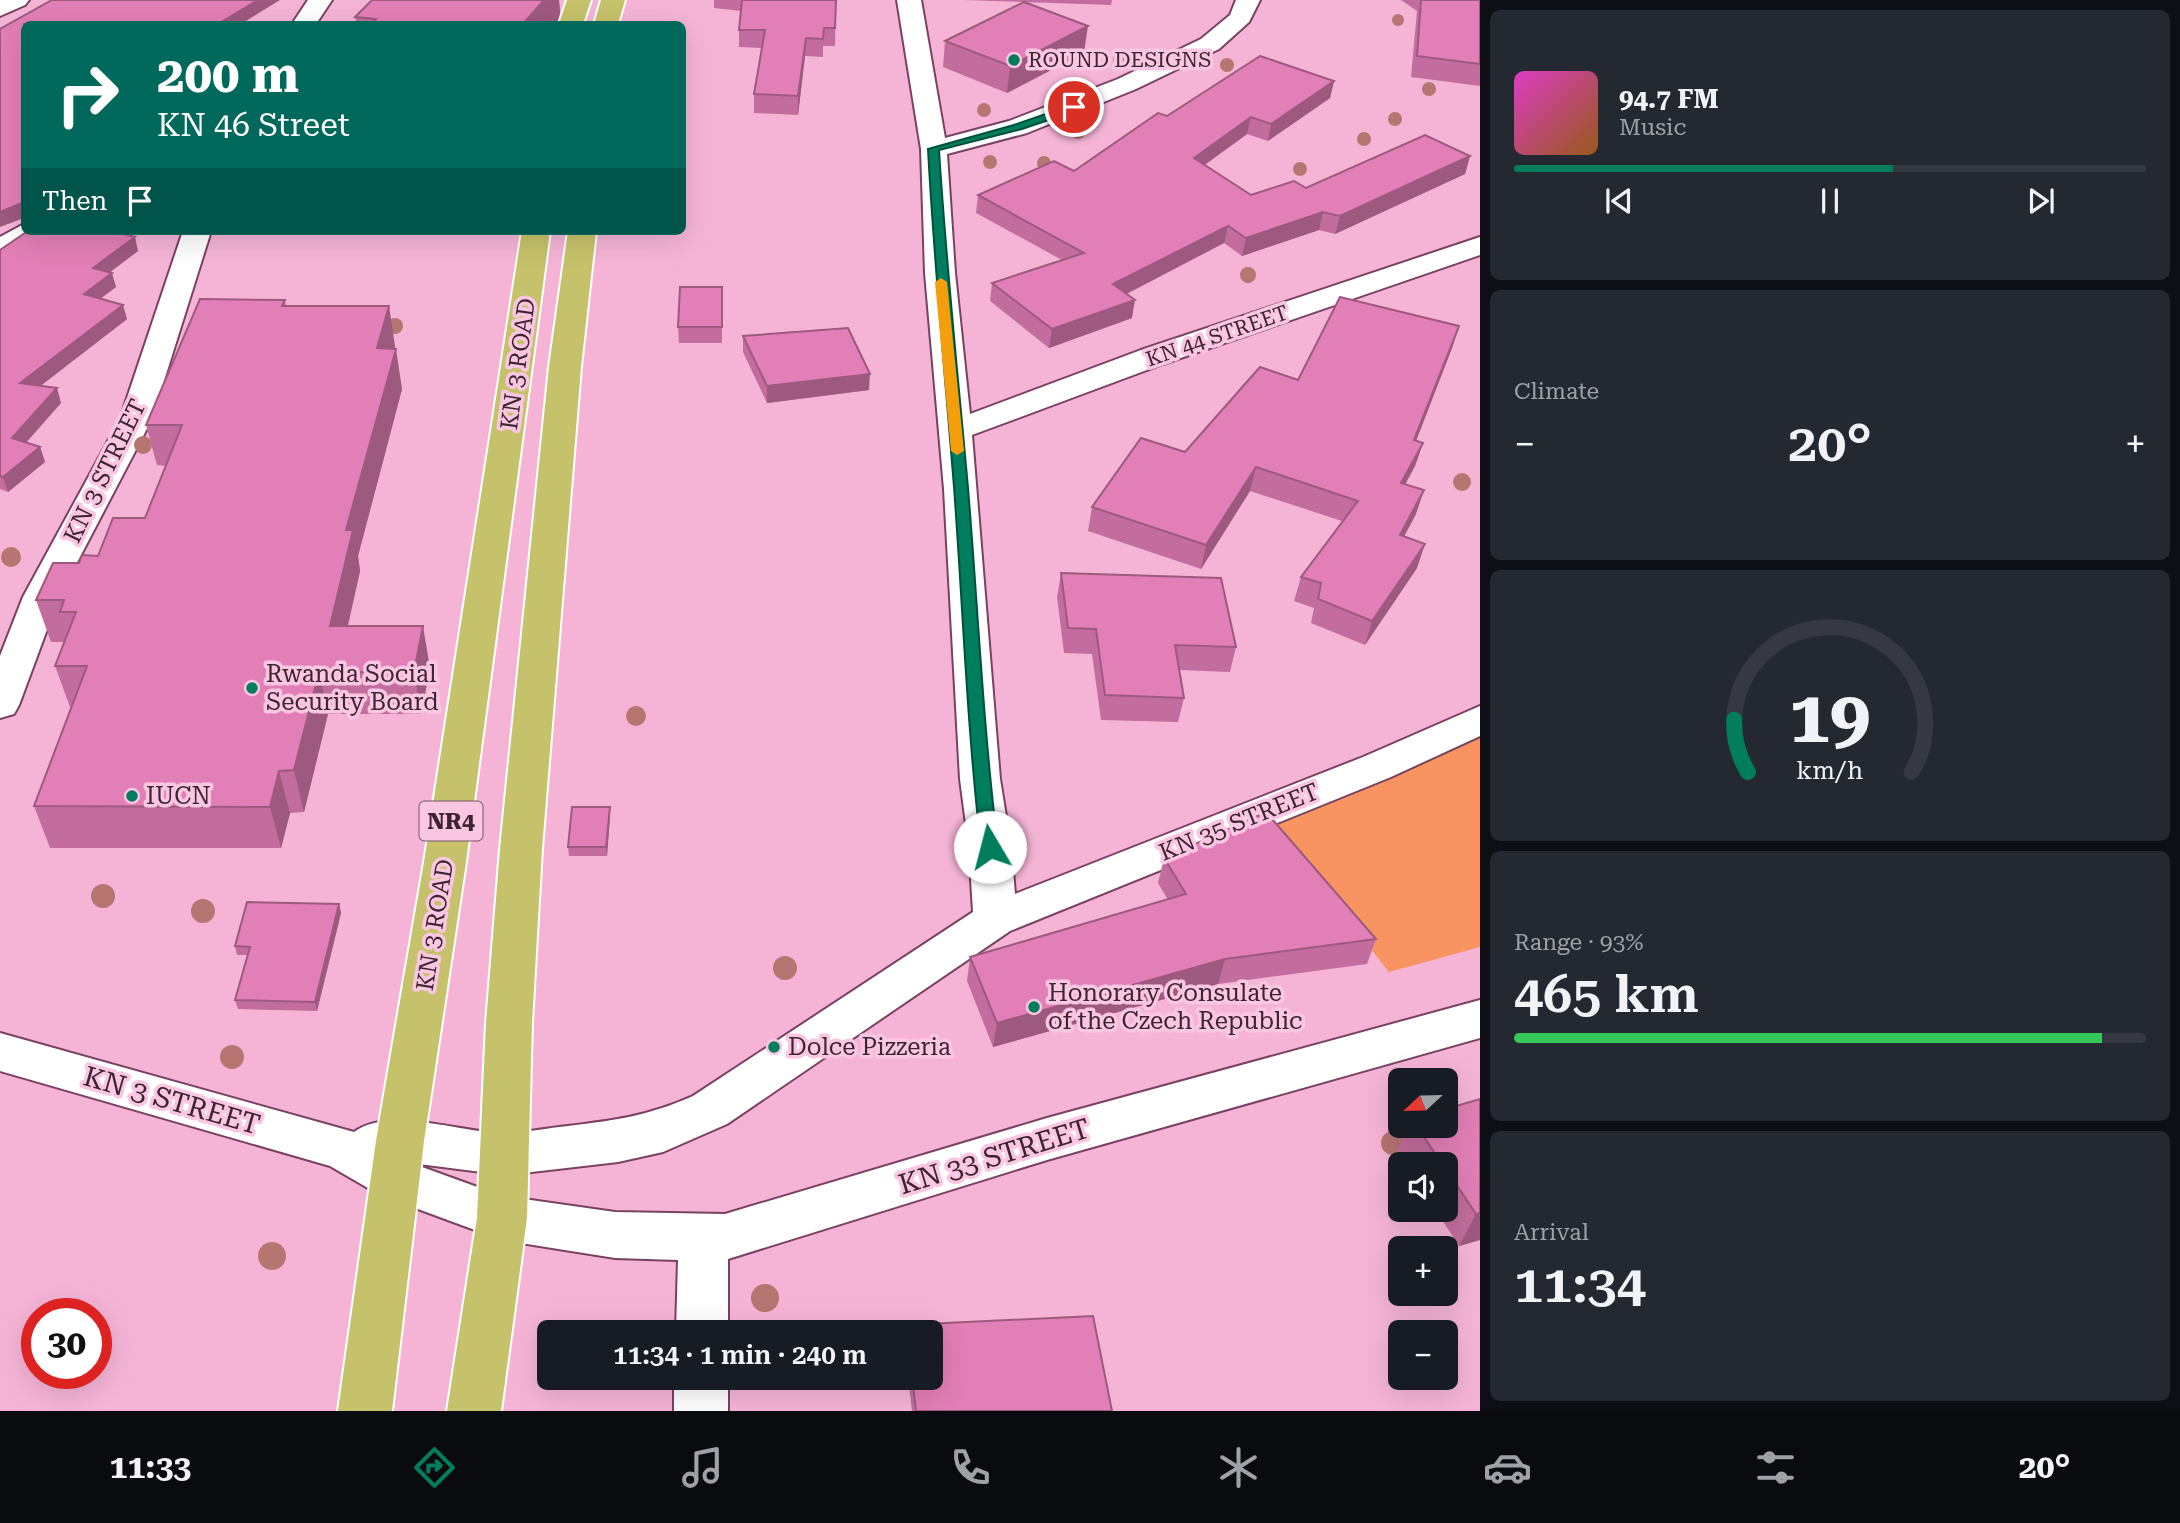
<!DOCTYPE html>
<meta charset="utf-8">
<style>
body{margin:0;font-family:"Roboto Serif",serif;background:#242831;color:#f1f3f6;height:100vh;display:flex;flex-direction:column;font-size:26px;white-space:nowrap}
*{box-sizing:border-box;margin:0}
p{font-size:23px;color:#9ea1a6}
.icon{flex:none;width:38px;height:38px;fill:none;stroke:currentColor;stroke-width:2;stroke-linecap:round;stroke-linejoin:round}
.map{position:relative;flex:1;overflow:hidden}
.drawer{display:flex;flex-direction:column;gap:10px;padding:10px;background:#0d0f14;width:700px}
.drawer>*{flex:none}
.top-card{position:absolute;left:21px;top:21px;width:665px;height:214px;border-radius:10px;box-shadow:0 7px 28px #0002;background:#00695c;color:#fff;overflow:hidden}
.needle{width:46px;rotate:248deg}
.buttons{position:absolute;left:1388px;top:1068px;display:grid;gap:14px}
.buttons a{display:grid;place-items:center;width:70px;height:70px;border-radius:10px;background:#171b24;box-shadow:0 7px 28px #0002;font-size:35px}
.speed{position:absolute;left:21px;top:1298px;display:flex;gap:14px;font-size:35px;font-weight:700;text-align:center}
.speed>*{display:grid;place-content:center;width:91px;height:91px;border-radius:50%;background:#171b24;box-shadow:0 7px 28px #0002;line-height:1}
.speed .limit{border:10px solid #d22;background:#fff;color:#111}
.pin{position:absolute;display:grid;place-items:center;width:60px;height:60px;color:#fff;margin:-30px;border:4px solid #fff;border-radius:50%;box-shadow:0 2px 7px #0007}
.me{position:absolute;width:77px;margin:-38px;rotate:352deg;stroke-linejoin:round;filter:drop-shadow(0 0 5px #0008)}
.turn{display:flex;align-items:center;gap:24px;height:147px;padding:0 21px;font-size:32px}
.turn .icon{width:91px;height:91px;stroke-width:2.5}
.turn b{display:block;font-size:49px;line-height:60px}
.then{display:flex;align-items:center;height:66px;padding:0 21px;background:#0003;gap:14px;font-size:26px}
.big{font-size:52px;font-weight:600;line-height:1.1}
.drawer .tile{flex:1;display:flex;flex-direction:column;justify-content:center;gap:10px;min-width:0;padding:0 24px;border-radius:10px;background:#242831}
.drawer .dial{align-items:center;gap:0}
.dial svg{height:182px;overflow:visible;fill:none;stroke:#363941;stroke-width:7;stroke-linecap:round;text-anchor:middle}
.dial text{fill:#f1f3f6;stroke:none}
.song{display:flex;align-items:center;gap:21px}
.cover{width:84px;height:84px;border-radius:10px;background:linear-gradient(135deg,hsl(310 70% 55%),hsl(30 70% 35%))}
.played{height:7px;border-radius:4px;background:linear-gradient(90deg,#007d5c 60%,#363941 60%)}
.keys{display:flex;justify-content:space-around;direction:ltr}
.heat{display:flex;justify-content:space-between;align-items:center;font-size:38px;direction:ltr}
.charge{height:10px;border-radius:5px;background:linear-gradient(90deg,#34c759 93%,#363941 0)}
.trip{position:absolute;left:537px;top:1320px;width:406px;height:70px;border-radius:10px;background:#171b24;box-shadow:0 7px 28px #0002;font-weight:600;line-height:70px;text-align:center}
.tabs{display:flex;height:112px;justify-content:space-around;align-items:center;background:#090b0e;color:#9ea1a6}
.tabs .icon{width:49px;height:49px}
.tabs .selected{color:#007d5c}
.tabs b{font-size:32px;color:#f1f3f6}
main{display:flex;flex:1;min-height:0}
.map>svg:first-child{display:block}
.green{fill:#f79462}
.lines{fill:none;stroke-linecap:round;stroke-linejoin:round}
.minor-casing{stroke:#794260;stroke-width:4}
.tertiary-casing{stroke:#794260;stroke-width:4}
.trunk-casing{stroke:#fff;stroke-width:4}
.minor{fill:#fff;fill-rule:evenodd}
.tertiary{fill:#fff;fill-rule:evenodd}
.trunk{fill:#c6c26b;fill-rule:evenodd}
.tree{fill:#b67571}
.wall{fill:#c26d9d}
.shaded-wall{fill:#9e597f}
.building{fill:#e27fb6;stroke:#9e597f;stroke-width:2}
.route{fill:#007d5c;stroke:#00513c;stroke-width:2}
.slow{fill:#f59e0b}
.poi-dot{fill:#007d5c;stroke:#fbc6e1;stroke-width:2.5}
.labels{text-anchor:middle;stroke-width:7;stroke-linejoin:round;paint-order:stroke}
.far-poi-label{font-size:21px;fill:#3d2431;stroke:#fbc6e1;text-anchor:start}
.far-street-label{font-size:21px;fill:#3d2431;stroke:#fbc6e1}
.shield{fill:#fbc6e1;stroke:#765566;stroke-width:2}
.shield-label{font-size:23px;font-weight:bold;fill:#3d2431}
.street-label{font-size:24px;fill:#3d2431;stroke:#fbc6e1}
.poi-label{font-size:24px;fill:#3d2431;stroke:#fbc6e1;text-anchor:start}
.near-street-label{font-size:28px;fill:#3d2431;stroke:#fbc6e1}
</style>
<main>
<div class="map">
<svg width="1480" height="1411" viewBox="0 0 1480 1411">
<rect width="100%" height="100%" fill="#f5b4d6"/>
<path class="green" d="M1480,737v210l-91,25 -116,-147z"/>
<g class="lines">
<defs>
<g id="minor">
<path d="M308,0h24l-16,24h-24z"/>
<path d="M897,0h24l24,138 64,-17 109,-42 83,-40 29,-24 6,-15h24l-11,22 -30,27 -83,40 -109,44 -80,21 8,119 15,141 171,-64 339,-113v18l-317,109 -191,71 28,344 11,68 4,47 348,-137 117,-51v30l-89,41 -381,154 -283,193 -64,28 -45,10 -113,13 -94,-12 91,33 113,16 110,2 322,-96 433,-118v38l-433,122 -319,99v73h-52l2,-72 -63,-2 -113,-18 -122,-45 -50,-29 -330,-95v-38l354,99c37,-27 109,2 152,1 17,0 36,-4 53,-6 51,-6 87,-10 134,-31l280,-184 -4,-65 -9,-68 -16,-290 -19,-216 -4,-124z"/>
<path d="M24,224v7h20c-9,13 -29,23 -44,27v-21z"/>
<path d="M183,231h28l-59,188 -93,178 -40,108 -5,9 -14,4v-62l23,-59 97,-178z"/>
<rect x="674" y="1377" width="54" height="34"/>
</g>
<path id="tertiary" d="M0,0h29l-4,5 -25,11z"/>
<g id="trunk">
<path d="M567,0h24l-8,24h-24z"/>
<path d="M601,0h24l-7,24h-24z"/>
<path d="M522,231h28l-84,631 -42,279 -32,270h-54l38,-270 48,-279z"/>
<path d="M568,231h28l-15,136 -39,482 -10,174 -5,195 -26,193h-54l30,-193 9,-195 14,-174 49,-482z"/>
</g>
</defs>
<use href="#minor" class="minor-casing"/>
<use href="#tertiary" class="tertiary-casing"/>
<use href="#trunk" class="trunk-casing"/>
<use href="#minor" class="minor"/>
<use href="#tertiary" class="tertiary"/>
<use href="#trunk" class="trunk"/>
</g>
<g class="tree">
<circle cx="1398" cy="20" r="6"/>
<circle cx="1120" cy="59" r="7"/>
<circle cx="1227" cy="65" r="7"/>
<circle cx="1429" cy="89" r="7"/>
<circle cx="984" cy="110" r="7"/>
<circle cx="1395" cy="119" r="7"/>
<circle cx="1078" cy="132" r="7"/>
<circle cx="1364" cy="139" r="7"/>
<circle cx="990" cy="162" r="7"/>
<circle cx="1044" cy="163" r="7"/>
<circle cx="1300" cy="169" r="7"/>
<circle cx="1248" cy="275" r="8"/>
<circle cx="395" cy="326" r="8"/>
<circle cx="143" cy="445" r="9"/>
<circle cx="1462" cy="482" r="9"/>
<circle cx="11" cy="557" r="10"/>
<circle cx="636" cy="716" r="10"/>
<circle cx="103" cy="896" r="12"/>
<circle cx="203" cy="911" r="12"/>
<circle cx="785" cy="968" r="12"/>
<circle cx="232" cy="1057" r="12"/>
<circle cx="1393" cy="1143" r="12"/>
<circle cx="272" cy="1256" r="14"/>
<circle cx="765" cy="1298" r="14"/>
</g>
<g class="wall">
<path d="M372,0h187l1,13 -2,7 -4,4h-197l-2,-7z"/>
<path d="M714,0h122l-1,46h-12v11l-18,-1 -7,59 -44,-2v-19l8,-46 -23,-1v-17l2,-19 -27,-3z"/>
<path d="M963,0h149l-1,5z"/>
<path d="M1401,0h79v86l-69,-9 6,-66z"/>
<path d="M945,41l139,12 -77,40 -64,-26z"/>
<path d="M1334,81l-4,17 -62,43 -21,-7 -42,31 46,30 55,-7 164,-32 -5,18 -130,60 -16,-4 -77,26 -18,-13 -97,51 5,24 -83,30 -59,-47 2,-18 70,-23 -86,-47 2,-18 96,-24 93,-55z"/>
<path d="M120,231l-1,1 19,19 -28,21 6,15 -15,11 26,21 -87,67 21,17 -35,39 14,5 5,15 -37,30 -8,-3v-239z"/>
<path d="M722,287v56h-43l-1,-16z"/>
<path d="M285,300l1,6 109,40 -1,3 8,40 -44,167 2,15 -12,55 82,42 -9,46h-93l-24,98 -14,1 -9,35h-231l-16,-42 37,-99h-1l-15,-41 9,-24h-13l-15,-42 43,-37 19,-7 47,-38 21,-52 -9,-1 -11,-40z"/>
<path d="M1459,326l-7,22 -36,93 7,2 -8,23 -10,18 11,30 -12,22 13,32 -52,77 -54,-22 3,-15 -20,-7 7,-24 41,-56 -92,-30 -49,78 -113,-38 4,-24 93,-55 113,-72z"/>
<path d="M743,336l126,54 -102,13 -24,-51z"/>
<path d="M1061,573l175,74 -6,25 -51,-2 5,28 -6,24 -77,-2 -9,-66 -28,-1 -7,-56z"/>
<path d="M610,816l-3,40h-38l-1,-9z"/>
<path d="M1164,858l212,81 -9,25 -149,20 -225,63 -26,-66 3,-24 198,-57 -10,-17z"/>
<path d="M339,904l2,9 -24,98 -79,-2 -3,-9 13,-45h-11l-2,-9z"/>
<path d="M1480,1099v141l-21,6 -24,-37h11v-45h-41l-8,-13 12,-26h37z"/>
<path d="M1093,1316l19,95h-200l-4,-34h23v-45h-27l1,-7z"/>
</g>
<g class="shaded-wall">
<path d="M258,0h22l-39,24h-23z"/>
<path d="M544,0h15l1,13 -2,7 -4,4h-31z"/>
<path d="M1088,26l-4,27 -77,40 3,-27z"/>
<path d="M806,38l-1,18 -7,59v-19z"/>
<path d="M1334,81l-4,17 -62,43 3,-17z"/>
<path d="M1251,117l-4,17 -57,41 4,-17z"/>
<path d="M1470,156l-5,18 -130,60 5,-18z"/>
<path d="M24,202v16l-24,9v-15z"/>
<path d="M1323,212l-4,18 -77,26 4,-18z"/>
<path d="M1228,226l-4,17 -114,59 3,-18z"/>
<path d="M135,237l3,14 -41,31 -4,-14z"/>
<path d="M112,273l4,14 -28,21 -4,-14z"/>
<path d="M1135,300l-3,18 -83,30 3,-19z"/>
<path d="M123,305l4,14 -102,79 -5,-15z"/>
<path d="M389,306l6,40 -11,42 -7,-40z"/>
<path d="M1459,326l-7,22 -45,116 7,-24z"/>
<path d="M396,349l6,40 -44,167 2,15 -22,97 -8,-42 16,-96z"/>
<path d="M870,374l-1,16 -102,13v-17z"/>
<path d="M57,388l4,15 -44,50 -5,-15z"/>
<path d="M1423,443l-8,23 -22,41 8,-24z"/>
<path d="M40,447l5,15 -37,30 -5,-15z"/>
<path d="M1256,467l-6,24 -49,78 5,-24z"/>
<path d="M1424,490l-8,24 -24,45 8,-24z"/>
<path d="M1425,544l-8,24 -52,77 7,-24z"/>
<path d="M423,626l7,42 -9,46 -7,-42z"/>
<path d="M319,672l9,42 -24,98 -10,-42z"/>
<path d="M279,771l11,42 -9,35 -11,-41z"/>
<path d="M610,807v9l-3,40 -1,-9z"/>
<path d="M339,904l2,9 -24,98 -2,-9z"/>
<path d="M1225,959l-7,25 -225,63 4,-24z"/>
<path d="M1480,1213v27l-21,6 17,-32z"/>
</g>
<g class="building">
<path d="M52,0h206l-40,24h-194v178l-24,10v-183z"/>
<path d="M372,0h172l-21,24h-129l-21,-2 3,-3 -21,-2z"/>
<path d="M742,0h94l-1,28h-11l-1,11 -17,-1 -8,58 -44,-2 11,-64h-26z"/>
<path d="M1421,0h59v64l-63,-8z"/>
<path d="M1024,2l64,24 -78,40 -65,-25z"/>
<path d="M1260,56l74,25 -63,43 -20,-7 -57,41 57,37 43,-14 12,7 119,-53 45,21 -130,60 -17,-4 -77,26 -18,-12 -115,58 22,16 -83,29 -60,-46 92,-30 -106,-58 76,-34 20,10 84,-58 9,3z"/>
<path d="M28,231h86l21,6 -42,31 19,5 -28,21 39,11 -103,78 37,5 -45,50 28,9 -37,30 -3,-1v-226z"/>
<path d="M680,287h42v40h-44z"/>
<path d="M1340,297l119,29 -45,114 9,3 -22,40 23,7 -24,45 25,9 -53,77 -54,-22 3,-16 -20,-6 57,-76 -102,-34 -50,78 -114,-38 49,-69 44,14 75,-85 38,13z"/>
<path d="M200,299l85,1 -3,6h107l-12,42 19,1 -50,181h7l-23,96h93l-9,46h-95l-25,98 -15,1 -9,36 -236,-1 53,-140h-32l21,-54h-16l4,-12h-28l17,-37h26l3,-8 16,1 15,-38h32l37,-93h-36z"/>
<path d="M848,328l22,46 -103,12 -24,-50z"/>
<path d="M1061,573l160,5 15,69 -61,-2 9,53 -79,-3 -9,-66 -28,-1z"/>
<path d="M572,807h38l-4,40h-38z"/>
<path d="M1266,812l110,127 -151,20 -228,64 -27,-66 216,-63 -22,-36z"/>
<path d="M247,902l92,2 -24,98 -80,-2 15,-53 -15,-1z"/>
<path d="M1480,1099v114l-4,1 -30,-45v-5h-4l-26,-39h30v-16z"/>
<path d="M1093,1316l19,95h-196l-4,-34h19v-45h-25l-1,-7z"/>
</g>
<path class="route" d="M1074,104l5,3 -1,3 -56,19 -83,21c7,113 19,226 29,338 10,120 15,240 30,359l-2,5h-12l-3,-5c-14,-119 -18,-239 -27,-360 -9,-113 -20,-225 -26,-338l86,-24z"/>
<path class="slow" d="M941,278l6,4 17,169 -7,4 -6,-4 -16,-169z"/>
<g class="poi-dot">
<circle cx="1014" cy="60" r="7"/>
<circle cx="252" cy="688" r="7"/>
<circle cx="132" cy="796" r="7"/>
<circle cx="1034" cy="1007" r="7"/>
<circle cx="774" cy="1047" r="7"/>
</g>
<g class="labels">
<g class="far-poi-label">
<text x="1028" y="67">ROUND DESIGNS</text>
</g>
<g class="far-street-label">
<text transform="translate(1217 336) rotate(-19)" y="7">KN 44 STREET</text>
</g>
<rect class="shield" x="419.5" y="801.5" width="63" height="39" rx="5"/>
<g class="shield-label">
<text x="451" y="829">NR4</text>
</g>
<g class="street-label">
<text transform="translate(518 364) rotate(-82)" y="8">KN 3 ROAD</text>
<text transform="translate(105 471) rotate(-64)" y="8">KN 3 STREET</text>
<text transform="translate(1239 822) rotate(-22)" y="8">KN 35 STREET</text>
<text transform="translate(435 925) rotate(-81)" y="8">KN 3 ROAD</text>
</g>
<g class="poi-label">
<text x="266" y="682">Rwanda Social<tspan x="266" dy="28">Security Board</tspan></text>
<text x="146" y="804">IUCN</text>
<text x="1048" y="1001">Honorary Consulate<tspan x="1048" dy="28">of the Czech Republic</tspan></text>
<text x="788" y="1055">Dolce Pizzeria</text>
</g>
<g class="near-street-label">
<text transform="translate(172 1100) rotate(16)" y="10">KN 3 STREET</text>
<text transform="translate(994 1156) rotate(-17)" y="10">KN 33 STREET</text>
</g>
</g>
</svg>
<div class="buttons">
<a><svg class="needle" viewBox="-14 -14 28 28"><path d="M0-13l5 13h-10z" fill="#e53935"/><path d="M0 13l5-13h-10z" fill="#9ea1a6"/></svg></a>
<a><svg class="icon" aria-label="sound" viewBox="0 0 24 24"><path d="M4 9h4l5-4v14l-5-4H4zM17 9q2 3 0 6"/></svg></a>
<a>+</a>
<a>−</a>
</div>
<div class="speed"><div class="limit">30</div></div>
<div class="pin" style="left:1074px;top:107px;background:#d93025"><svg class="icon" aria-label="arrive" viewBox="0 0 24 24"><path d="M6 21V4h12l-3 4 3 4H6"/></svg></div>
<svg class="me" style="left:990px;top:847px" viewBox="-20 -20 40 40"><circle r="19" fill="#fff"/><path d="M0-13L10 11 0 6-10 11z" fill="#007d5c"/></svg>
<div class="trip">11:34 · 1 min · 240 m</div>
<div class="top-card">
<div class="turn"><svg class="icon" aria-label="right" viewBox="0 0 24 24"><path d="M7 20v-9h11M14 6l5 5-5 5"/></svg><div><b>200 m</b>KN 46 Street</div></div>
<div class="then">Then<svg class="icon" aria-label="arrive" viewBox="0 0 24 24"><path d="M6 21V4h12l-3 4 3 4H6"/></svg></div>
</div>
</div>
<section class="drawer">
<div class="tile">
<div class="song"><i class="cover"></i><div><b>94.7 FM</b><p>Music</p></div></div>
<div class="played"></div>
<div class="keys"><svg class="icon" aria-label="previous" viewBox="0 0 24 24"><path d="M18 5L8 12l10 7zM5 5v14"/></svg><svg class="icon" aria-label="pause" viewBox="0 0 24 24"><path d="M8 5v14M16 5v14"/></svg><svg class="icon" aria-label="next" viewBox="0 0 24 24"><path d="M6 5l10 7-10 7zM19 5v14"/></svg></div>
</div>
<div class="tile"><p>Climate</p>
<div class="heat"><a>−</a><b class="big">20°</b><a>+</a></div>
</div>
<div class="tile dial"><svg viewBox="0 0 100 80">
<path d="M14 69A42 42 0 1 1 86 69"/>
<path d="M14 69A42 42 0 0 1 8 46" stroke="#007d5c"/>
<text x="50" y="56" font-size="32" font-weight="700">19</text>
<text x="50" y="72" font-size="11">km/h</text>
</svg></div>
<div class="tile"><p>Range · 93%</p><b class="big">465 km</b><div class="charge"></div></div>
<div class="tile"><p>Arrival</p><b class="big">11:34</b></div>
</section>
</main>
<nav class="tabs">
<b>11:33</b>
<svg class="icon selected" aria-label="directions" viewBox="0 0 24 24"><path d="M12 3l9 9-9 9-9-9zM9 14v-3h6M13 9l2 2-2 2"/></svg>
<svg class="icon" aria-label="music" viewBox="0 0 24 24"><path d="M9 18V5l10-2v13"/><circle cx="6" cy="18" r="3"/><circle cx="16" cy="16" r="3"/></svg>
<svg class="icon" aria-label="phone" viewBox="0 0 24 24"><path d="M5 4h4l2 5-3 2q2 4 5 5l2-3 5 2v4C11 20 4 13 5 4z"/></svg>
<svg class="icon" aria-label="climate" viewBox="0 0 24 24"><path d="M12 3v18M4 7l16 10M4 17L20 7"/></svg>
<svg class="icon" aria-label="car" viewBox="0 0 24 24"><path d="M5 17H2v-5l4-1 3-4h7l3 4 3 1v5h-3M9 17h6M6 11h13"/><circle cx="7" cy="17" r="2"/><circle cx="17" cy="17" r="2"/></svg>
<svg class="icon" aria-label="filters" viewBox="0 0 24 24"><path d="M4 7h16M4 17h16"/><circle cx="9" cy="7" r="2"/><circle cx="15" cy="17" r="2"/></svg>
<b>20°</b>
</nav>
